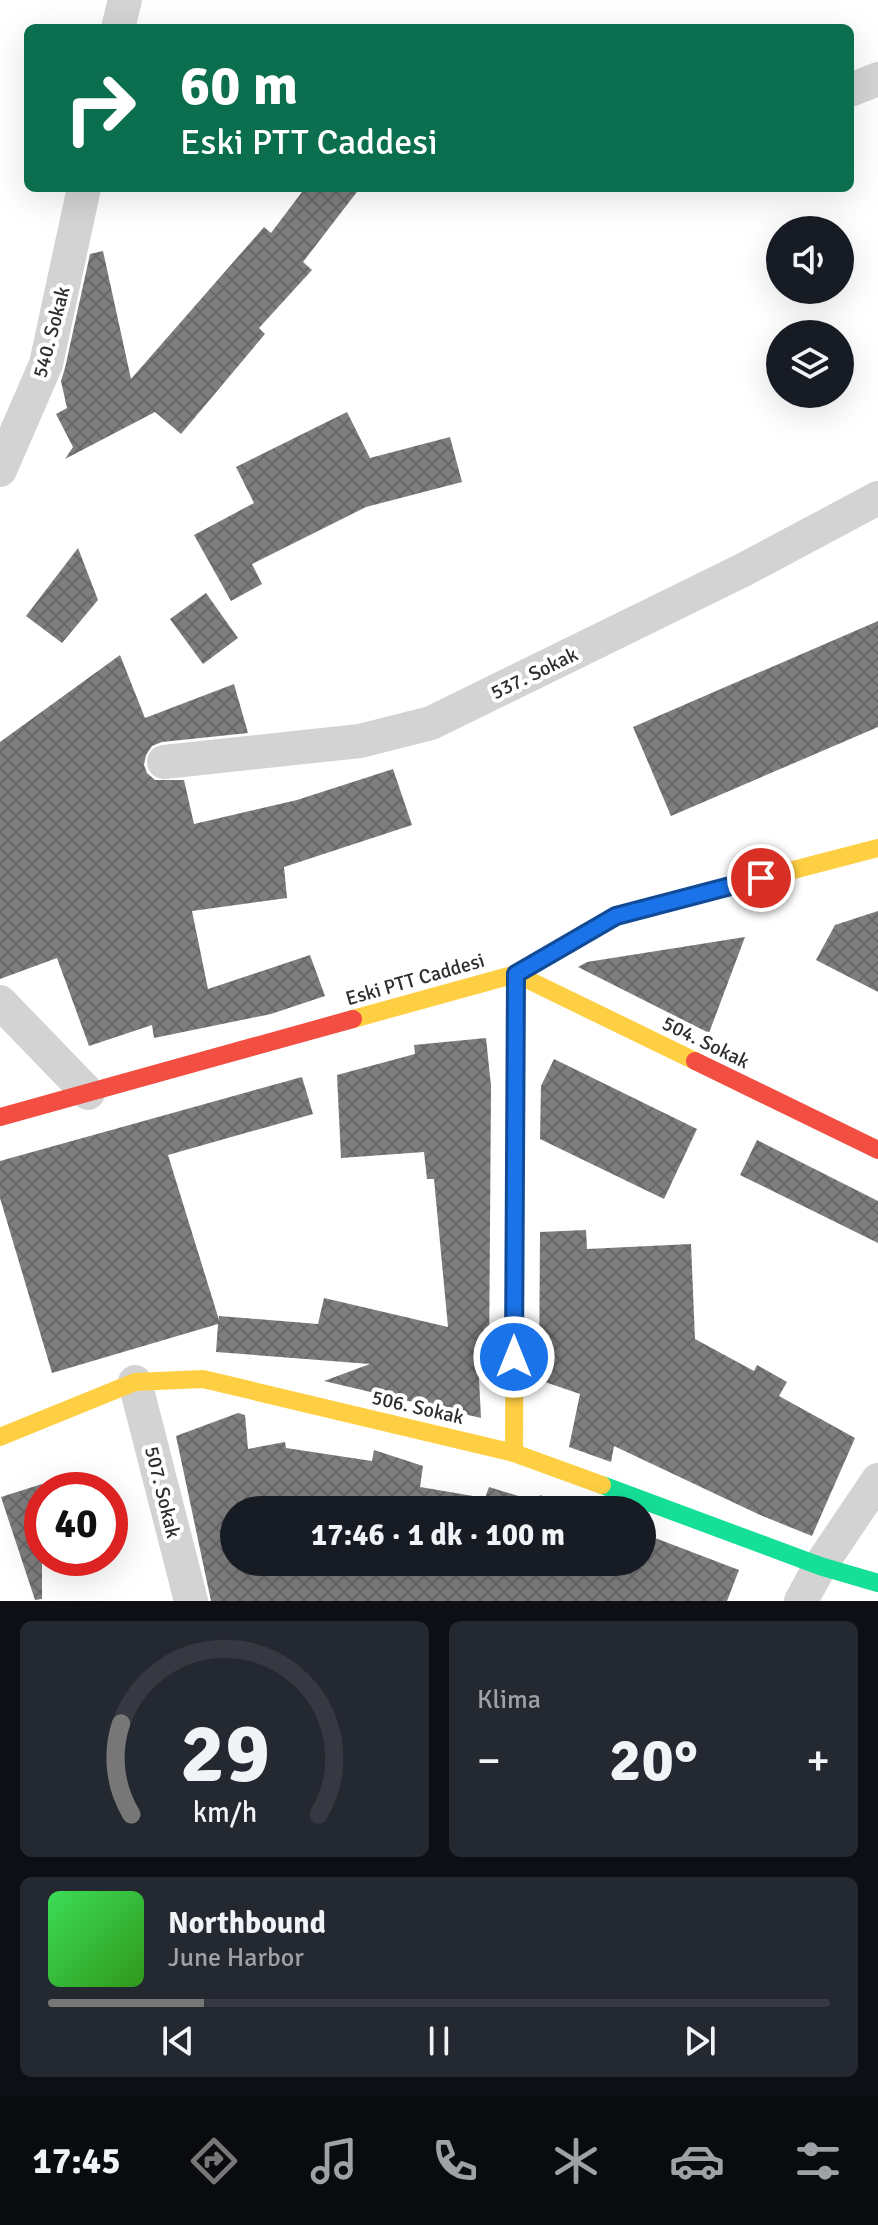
<!DOCTYPE html>
<html lang="tr">
<meta charset="utf-8">
<style>
body{margin:0;font-family:Signika,sans-serif;background:#242831;color:#f1f3f6;height:100vh;display:flex;flex-direction:column;font-size:30px;white-space:nowrap}
*{box-sizing:border-box;margin:0}
p{font-size:26px;color:#9ea1a6}
.icon{flex:none;width:44px;height:44px;fill:none;stroke:currentColor;stroke-width:2;stroke-linecap:round;stroke-linejoin:round}
.map{position:relative;height:1601px;overflow:hidden}
.details{display:flex;flex-direction:column;gap:20px;padding:20px;background:#0d0f14;flex:1}
.details>*{flex:none}
.hud{position:absolute;left:24px;top:24px;width:830px;height:168px;border-radius:12px;box-shadow:0 8px 32px #0002;background:#0b6e4f;color:#fff;overflow:hidden}
.tools{position:absolute;left:766px;top:216px;display:grid;gap:16px}
.tools a{display:grid;place-items:center;width:88px;height:88px;border-radius:50%;background:#171b24;box-shadow:0 8px 32px #0002;font-size:40px}
.speed{position:absolute;left:24px;top:1472px;display:flex;gap:16px;font-size:40px;font-weight:700;text-align:center}
.speed>*{display:grid;place-content:center;width:104px;height:104px;border-radius:50%;background:#171b24;box-shadow:0 8px 32px #0002;line-height:1}
.speed .limit{border:12px solid #d22;background:#fff;color:#111}
.pin{position:absolute;display:grid;place-items:center;width:68px;height:68px;color:#fff;margin:-34px;border:4px solid #fff;border-radius:50%;box-shadow:0 2px 8px #0007}
.me{position:absolute;width:88px;margin:-44px;rotate:0deg;stroke-linejoin:round;filter:drop-shadow(0 0 6px #0008)}
.turn{display:flex;align-items:center;gap:28px;height:168px;padding:0 24px;font-size:36px}
.turn .icon{width:104px;height:104px;stroke-width:2.5}
.turn b{display:block;font-size:56px;line-height:68px}
.big{font-size:60px;font-weight:800;line-height:1.1}
.details .widget{flex:1;display:flex;flex-direction:column;justify-content:center;gap:12px;min-width:0;padding:0 28px;border-radius:12px;background:#242831}
.details .dial{align-items:center;gap:0}
.dial svg{height:208px;overflow:visible;fill:none;stroke:#363941;stroke-width:7;stroke-linecap:round;text-anchor:middle}
.dial text{fill:#f1f3f6;stroke:none}
.song{display:flex;align-items:center;gap:24px}
.cover{width:96px;height:96px;border-radius:12px;background:linear-gradient(135deg,hsl(130 70% 55%),hsl(110 70% 35%))}
.played{height:8px;border-radius:4px;background:linear-gradient(90deg,#777 20%,#363941 20%)}
.keys{display:flex;justify-content:space-around;direction:ltr}
.heat{display:flex;justify-content:space-between;align-items:center;font-size:44px;direction:ltr}
.details .tiles{flex:1;display:grid;gap:20px;grid-template-columns:1fr 1fr}
.widget:last-child{grid-column:span 2}
.trip{position:absolute;left:220px;top:1496px;width:436px;height:80px;border-radius:40px;background:#171b24;box-shadow:0 8px 32px #0002;font-weight:800;line-height:80px;text-align:center}
.dock{display:flex;height:128px;justify-content:space-around;align-items:center;background:#090b0e;color:#9ea1a6}
.dock .icon{width:56px;height:56px}
.dock .selected{color:#777}
.dock b{font-size:36px;color:#f1f3f6}
.map>svg:first-child{display:block}
.building{fill:url(#building-cross-hatch)}
.lines{fill:none;stroke-linecap:round;stroke-linejoin:round}
.street{stroke:#d3d3d3;stroke-width:34}
.fast{stroke:#16e098;stroke-width:18}
.slow{stroke:#ffcf43;stroke-width:18}
.jam{stroke:#f24e42;stroke-width:18}
.route-casing{stroke:#114b97;stroke-width:20}
.route{stroke:#1a73e8;stroke-width:14}
.labels{text-anchor:middle;stroke-width:8;stroke-linejoin:round;paint-order:stroke}
.street-label{font-size:20px;fill:#2e2e2e;stroke:#fff}
</style>
<div class="map">
<svg width="878" height="1601" viewBox="0 0 878 1601">
<defs>
<pattern id="building-cross-hatch" width="8" height="8" patternUnits="userSpaceOnUse" patternTransform="scale(2)"><rect width="8" height="8" fill="#7e7e7e"/><path d="M0 0l8 8M0 8l8-8" fill="none" stroke="#686868"/></pattern>
</defs>
<rect width="100%" height="100%" fill="#fff"/>
<g class="building">
<path d="M305,188h55l-57,74 9,8 -53,58 6,6 -84,100 -26,-22 -90,47 8,-12 -17,-33 11,-6 -6,-27 4,-13 25,-114 13,-3 28,128 133,-152 7,6z"/>
<path d="M347,412l23,46 80,-21 12,45 -96,25 -114,57 10,20 -31,17 -37,-66 60,-32 -18,-36z"/>
<path d="M78,548l20,52 -36,43 -36,-27z"/>
<path d="M206,593l32,45 -35,26 -33,-45z"/>
<path d="M878,621v106l-207,89 -38,-89z"/>
<path d="M120,655l25,63 89,-34 14,49 -86,9 -10,4 -6,9 -2,10 3,8 8,7h29l10,44 103,-24 96,-31 19,56 -128,42 3,31 -95,13 16,78 102,-34 15,41 -54,18 -117,24 -2,-13 -63,21 -32,-88 -57,21v-237z"/>
<path d="M878,911v81l-62,-32 19,-35z"/>
<path d="M745,937l-36,96 -131,-66 9,-5z"/>
<path d="M486,1038l5,48 -2,277 -11,-3 3,58 -157,-37 46,-17 -154,-12 2,-28 -166,49 -52,-175v-37l302,-84 11,37 -145,41 51,165v-4l99,8 6,-26 124,29 -14,-148h-7l-3,-27 -83,6 -4,-83 78,-21 -1,-9z"/>
<path d="M554,1059l143,70 -33,70 -124,-60 1,-53z"/>
<path d="M757,1140l121,61v42l-138,-68z"/>
<path d="M586,1230l1,19 104,-5 4,95 59,32 3,-6 30,17 -8,14 76,42 -43,98 -52,-21 -146,-69 -3,16 -42,-15 11,-53 -41,-14 1,-148z"/>
<path d="M238,1413l7,2 3,34 37,-7 1,6 86,13 2,-11 49,16 -3,21 65,11 4,-11 49,15 2,-7 18,7 1,-6 37,14h-362v52h408v-29l97,37 -12,31h-516l-35,-165z"/>
<path d="M42,1484v115l-7,1 -34,-103z"/>
</g>
<g class="lines">
<g class="street">
<path d="M118,28l7,-28"/>
<path d="M850,90l28,-11"/>
<path d="M0,470l46,-106 38,-176"/>
<path d="M164,762l196,-21 71,-18 312,-153 135,-72"/>
<path d="M0,1002l88,91"/>
<path d="M135,1382l56,219"/>
<path d="M801,1601l19,-35 58,-86"/>
</g>
<path class="fast" d="M602,1485l218,81 58,17"/>
<g class="slow">
<path d="M353,1019l163,-45 100,-58 262,-68"/>
<path d="M0,1437l135,-55 68,-3 311,74 88,32"/>
<path d="M514,1453l2,-479 179,87"/>
</g>
<g class="jam">
<path d="M695,1061l183,89"/>
<path d="M0,1117l353,-98"/>
</g>
</g>
<g class="lines">
<defs>
<path id="route" d="M514,1357l2,-383 100,-58 145,-38"/>
</defs>
<use href="#route" class="route-casing"/>
<use href="#route" class="route"/>
</g>
<g class="labels">
<g class="street-label">
<text transform="translate(51 332) rotate(-75)" y="7">540. Sokak</text>
<text transform="translate(534 673) rotate(-26)" y="7">537. Sokak</text>
<text transform="translate(415 979) rotate(-16)" y="7">Eski PTT Caddesi</text>
<text transform="translate(706 1042) rotate(26)" y="7">504. Sokak</text>
<text transform="translate(418 1407) rotate(13)" y="7">506. Sokak</text>
<text transform="translate(163 1492) rotate(76)" y="7">507. Sokak</text>
</g>
</g>
</svg>
<div class="tools">
<a><svg class="icon" aria-label="sound" viewBox="0 0 24 24"><path d="M4 9h4l5-4v14l-5-4H4zM17 9q2 3 0 6"/></svg></a>
<a><svg class="icon" aria-label="layers" viewBox="0 0 24 24"><path d="M12 4l9 5-9 5-9-5zM3 14l9 5 9-5"/></svg></a>
</div>
<div class="speed"><div class="limit">40</div></div>
<div class="pin" style="left:761px;top:878px;background:#d93025"><svg class="icon" aria-label="arrive" viewBox="0 0 24 24"><path d="M6 21V4h12l-3 4 3 4H6"/></svg></div>
<svg class="me" style="left:514px;top:1357px" viewBox="-20 -20 40 40"><circle r="17" fill="#1a73e8" stroke="#fff" stroke-width="3"/><path d="M0-11L8 9 0 5-8 9z" fill="#fff"/></svg>
<div class="trip">17:46 · 1 dk · 100 m</div>
<div class="hud">
<div class="turn"><svg class="icon" aria-label="right" viewBox="0 0 24 24"><path d="M7 20v-9h11M14 6l5 5-5 5"/></svg><div><b>60 m</b>Eski PTT Caddesi</div></div>
</div>
</div>
<section class="details">
<div class="tiles">
<div class="widget dial"><svg viewBox="0 0 100 80">
<path d="M14 69A42 42 0 1 1 86 69"/>
<path d="M14 69A42 42 0 0 1 10 34" stroke="#777"/>
<text x="50" y="56" font-size="32" font-weight="700">29</text>
<text x="50" y="72" font-size="11">km/h</text>
</svg></div>
<div class="widget"><p>Klima</p>
<div class="heat"><a>−</a><b class="big">20°</b><a>+</a></div>
</div>
<div class="widget">
<div class="song"><i class="cover"></i><div><b>Northbound</b><p>June Harbor</p></div></div>
<div class="played"></div>
<div class="keys"><svg class="icon" aria-label="previous" viewBox="0 0 24 24"><path d="M18 5L8 12l10 7zM5 5v14"/></svg><svg class="icon" aria-label="pause" viewBox="0 0 24 24"><path d="M8 5v14M16 5v14"/></svg><svg class="icon" aria-label="next" viewBox="0 0 24 24"><path d="M6 5l10 7-10 7zM19 5v14"/></svg></div>
</div>
</div>
</section>
<nav class="dock">
<b>17:45</b>
<svg class="icon selected" aria-label="directions" viewBox="0 0 24 24"><path d="M12 3l9 9-9 9-9-9zM9 14v-3h6M13 9l2 2-2 2"/></svg>
<svg class="icon" aria-label="music" viewBox="0 0 24 24"><path d="M9 18V5l10-2v13"/><circle cx="6" cy="18" r="3"/><circle cx="16" cy="16" r="3"/></svg>
<svg class="icon" aria-label="phone" viewBox="0 0 24 24"><path d="M5 4h4l2 5-3 2q2 4 5 5l2-3 5 2v4C11 20 4 13 5 4z"/></svg>
<svg class="icon" aria-label="climate" viewBox="0 0 24 24"><path d="M12 3v18M4 7l16 10M4 17L20 7"/></svg>
<svg class="icon" aria-label="car" viewBox="0 0 24 24"><path d="M5 17H2v-5l4-1 3-4h7l3 4 3 1v5h-3M9 17h6M6 11h13"/><circle cx="7" cy="17" r="2"/><circle cx="17" cy="17" r="2"/></svg>
<svg class="icon" aria-label="filters" viewBox="0 0 24 24"><path d="M4 7h16M4 17h16"/><circle cx="9" cy="7" r="2"/><circle cx="15" cy="17" r="2"/></svg>
</nav>
